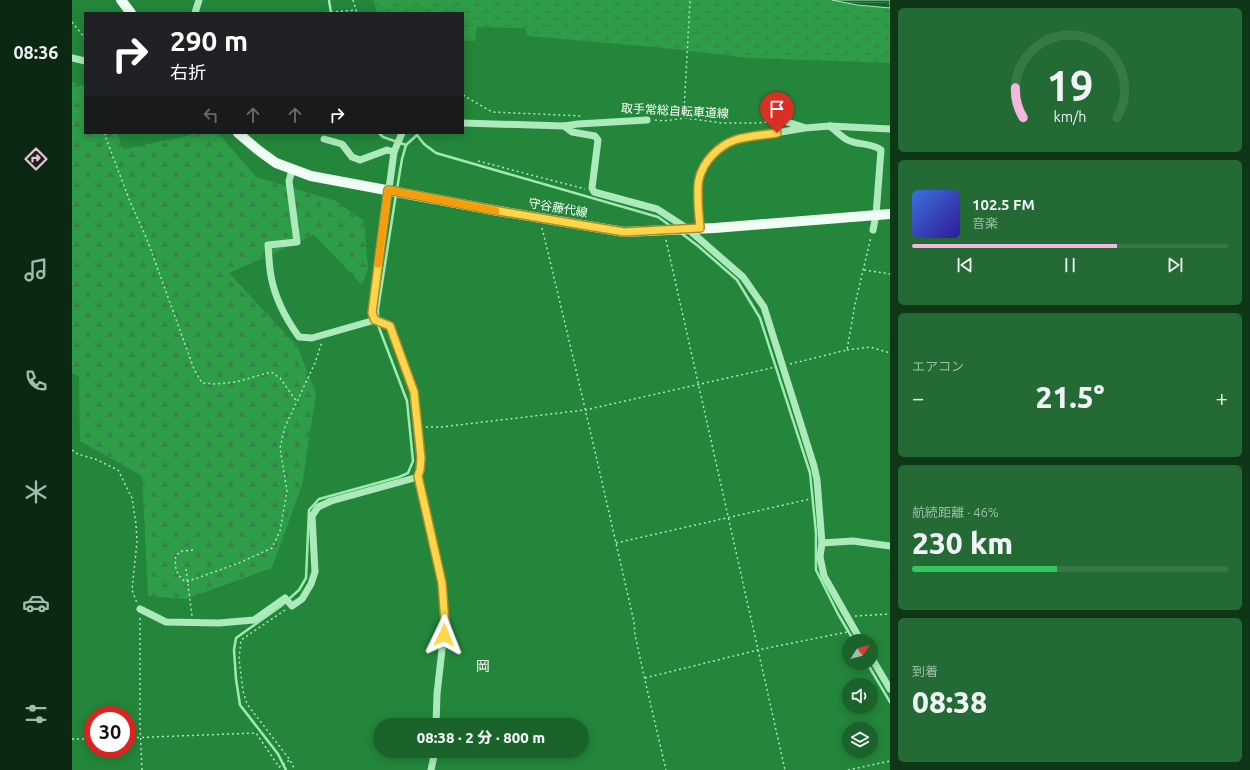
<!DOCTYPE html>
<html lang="ja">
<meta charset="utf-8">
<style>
body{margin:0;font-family:Ubuntu,"Noto Sans JP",sans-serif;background:#236a34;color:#f1f3f6;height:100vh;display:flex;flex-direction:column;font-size:15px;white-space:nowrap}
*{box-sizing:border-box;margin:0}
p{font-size:13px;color:#9fbda9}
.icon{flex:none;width:22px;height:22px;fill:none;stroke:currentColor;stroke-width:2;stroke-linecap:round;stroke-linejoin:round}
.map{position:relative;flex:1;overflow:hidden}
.panel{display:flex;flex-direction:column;gap:8px;padding:8px;background:#0e3718;width:360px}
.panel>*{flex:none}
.banner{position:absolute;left:12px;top:12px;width:380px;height:122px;border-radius:0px;box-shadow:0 2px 10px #0003;background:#202124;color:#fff;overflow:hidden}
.needle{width:26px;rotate:54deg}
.fabs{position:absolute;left:770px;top:634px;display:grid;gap:8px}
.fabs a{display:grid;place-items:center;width:36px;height:36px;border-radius:50%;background:#1a642c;box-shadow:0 2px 10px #0003;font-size:20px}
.speed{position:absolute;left:12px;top:706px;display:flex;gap:8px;font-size:20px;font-weight:700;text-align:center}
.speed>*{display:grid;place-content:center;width:52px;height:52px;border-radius:50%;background:#1a642c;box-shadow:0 2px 10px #0003;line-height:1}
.speed .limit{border:6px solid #d22;background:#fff;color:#111}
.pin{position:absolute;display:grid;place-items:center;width:34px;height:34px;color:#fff;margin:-41px -17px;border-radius:50% 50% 50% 0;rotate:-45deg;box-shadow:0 0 4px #0007}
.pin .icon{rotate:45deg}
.me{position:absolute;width:44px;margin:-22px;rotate:2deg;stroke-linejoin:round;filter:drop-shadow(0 0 3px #0008)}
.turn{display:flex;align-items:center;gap:14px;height:84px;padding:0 20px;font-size:18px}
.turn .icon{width:52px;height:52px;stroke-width:2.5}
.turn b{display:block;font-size:28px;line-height:34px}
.lanes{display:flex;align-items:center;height:38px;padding:0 20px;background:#0003;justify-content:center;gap:20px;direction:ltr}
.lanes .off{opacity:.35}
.big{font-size:30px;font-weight:800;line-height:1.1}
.panel .widget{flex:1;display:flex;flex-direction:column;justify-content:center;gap:6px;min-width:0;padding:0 14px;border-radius:6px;background:#236a34}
.panel .dial{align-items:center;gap:0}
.dial svg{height:104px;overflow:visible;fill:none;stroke:#387848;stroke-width:7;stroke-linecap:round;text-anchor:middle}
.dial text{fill:#f1f3f6;stroke:none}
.song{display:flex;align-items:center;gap:12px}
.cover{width:48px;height:48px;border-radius:6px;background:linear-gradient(135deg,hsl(220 70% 55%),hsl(250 70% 35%))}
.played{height:4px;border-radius:2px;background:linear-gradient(90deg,#f2b8dd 65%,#387848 65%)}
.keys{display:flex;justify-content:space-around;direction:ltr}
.heat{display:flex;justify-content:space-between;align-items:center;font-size:22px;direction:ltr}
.charge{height:6px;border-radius:3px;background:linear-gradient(90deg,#34c759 46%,#387848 0)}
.trip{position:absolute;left:301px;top:718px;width:216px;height:40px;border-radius:20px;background:#1a642c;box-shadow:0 2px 10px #0003;font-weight:800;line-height:40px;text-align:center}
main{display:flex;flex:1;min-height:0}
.tab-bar{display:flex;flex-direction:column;width:72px;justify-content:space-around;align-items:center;background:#0a2812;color:#9fbda9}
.tab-bar .icon{width:28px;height:28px}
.tab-bar .selected{color:#f2b8dd}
.tab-bar b{font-size:18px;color:#f1f3f6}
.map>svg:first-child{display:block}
.forest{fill:url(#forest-firs)}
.wetland{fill:url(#wetland-marsh)}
.water{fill:url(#water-rules);stroke:#a0eab1}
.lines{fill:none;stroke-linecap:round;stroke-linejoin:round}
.stream{stroke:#a0eab1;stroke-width:2.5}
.path{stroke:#ace9bb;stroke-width:1.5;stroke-dasharray:2 3;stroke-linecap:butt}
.minor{stroke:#ace9bb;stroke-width:7}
.major{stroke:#effef4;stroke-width:10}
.route-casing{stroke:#a68a30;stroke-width:10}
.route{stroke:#ffd54a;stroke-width:7}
.slow{stroke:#f59e0b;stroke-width:7}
.labels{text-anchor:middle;stroke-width:4;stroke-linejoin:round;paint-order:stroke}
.street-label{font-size:12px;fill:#fff;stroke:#23863b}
.quarter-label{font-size:14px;fill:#fff;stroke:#23863b}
</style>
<main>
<nav class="tab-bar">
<b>08:36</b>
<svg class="icon selected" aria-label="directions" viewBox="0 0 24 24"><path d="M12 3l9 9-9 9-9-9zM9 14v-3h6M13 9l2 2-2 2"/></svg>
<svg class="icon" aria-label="music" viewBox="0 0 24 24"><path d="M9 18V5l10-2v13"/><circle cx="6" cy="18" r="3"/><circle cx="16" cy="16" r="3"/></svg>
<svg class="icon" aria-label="phone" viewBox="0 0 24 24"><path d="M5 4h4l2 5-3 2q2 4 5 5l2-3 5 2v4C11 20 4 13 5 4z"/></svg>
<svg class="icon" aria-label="climate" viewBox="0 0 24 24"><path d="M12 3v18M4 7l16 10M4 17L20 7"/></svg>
<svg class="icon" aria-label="car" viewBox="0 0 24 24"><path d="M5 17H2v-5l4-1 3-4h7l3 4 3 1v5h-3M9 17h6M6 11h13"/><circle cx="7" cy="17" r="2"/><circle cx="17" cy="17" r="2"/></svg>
<svg class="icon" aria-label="filters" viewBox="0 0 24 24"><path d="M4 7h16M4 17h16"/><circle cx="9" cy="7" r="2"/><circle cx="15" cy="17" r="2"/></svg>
</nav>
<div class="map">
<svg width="818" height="770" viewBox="0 0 818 770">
<defs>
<pattern id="forest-firs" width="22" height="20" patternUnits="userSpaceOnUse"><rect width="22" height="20" fill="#2d9e47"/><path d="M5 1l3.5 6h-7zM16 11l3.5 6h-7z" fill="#388149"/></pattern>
<pattern id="wetland-marsh" width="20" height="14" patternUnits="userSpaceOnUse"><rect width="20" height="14" fill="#2d9e47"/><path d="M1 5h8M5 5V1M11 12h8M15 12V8" fill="none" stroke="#388149"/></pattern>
<pattern id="water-rules" width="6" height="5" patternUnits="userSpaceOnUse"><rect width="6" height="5" fill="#18652c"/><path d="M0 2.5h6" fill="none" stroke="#3b7c4c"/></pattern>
</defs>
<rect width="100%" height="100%" fill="#23863b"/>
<path class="forest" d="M0,82l13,4v47h32l7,16 77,-16h17l38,44 80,24 28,20 4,48 -6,16 -48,-50 -85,38 68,73 19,47 -14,92 -30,83 -86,31 -38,-3 -6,-120 -62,-35 -1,-65 -7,-3z"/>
<path class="wetland" d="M301,0h459l25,5 33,3v55l-141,-5 -85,-10 -136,-12 -3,-8 -48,-1 -2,14h-12v-28h-86z"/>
<path class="water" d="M760,0h58v8l-33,-3z"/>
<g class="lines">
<g class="stream">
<path d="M257,0l2,13"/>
<path d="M307,133l4,4 23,8"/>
<path d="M325,189l5,-30 4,-14 11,-10 7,9 12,9 222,64 14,10"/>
<path d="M609,233l17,13 39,34 23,38 50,155 6,60v37l22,44 16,27"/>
<path d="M795,663l23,39"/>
<path d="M214,770l-8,-16 -38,-49 -4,-26 -2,-29 2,-12 45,-32 18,-16 7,-12 3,-68 10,-11 80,-22 9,-4 5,-12 -6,-60 -29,-76v-16l18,-115"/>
</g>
<g class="path">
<path d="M281,0l4,13"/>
<path d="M249,13l35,-3"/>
<path d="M0,22l12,15 1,3"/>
<path d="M391,95l29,17 91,4"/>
<path d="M613,118l-1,-7 6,-111"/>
<path d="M583,120l9,1 21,-3 37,5h35l17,-2"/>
<path d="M32,133l25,66 19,43 46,127 8,14 14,1 20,-2 35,-10 9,6 17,24"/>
<path d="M406,161l107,28"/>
<path d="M470,228c32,131 62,262 92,394l1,13 12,54 19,81"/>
<path d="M594,240l119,530"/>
<path d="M792,270l26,4"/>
<path d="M775,350l23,-3 20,6"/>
<path d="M718,364l57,-14 8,-46 16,-67"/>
<path d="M354,427h15l144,-17 191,-43"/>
<path d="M0,450l6,4 17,5 23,11 14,28 4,26 1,18 -5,48 5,13"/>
<path d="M544,543l194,-44"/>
<path d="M121,550l-11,1 -6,4c-2,11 0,21 10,27l53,-19 33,-15 8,-17 7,-40 -7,-43 5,-21 30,-64 7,-21"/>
<path d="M114,569l6,47"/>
<path d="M213,610l-44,30 -2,19 4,32 4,13 43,56 5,10"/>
<path d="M783,616l35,-2"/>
<path d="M68,618v107l2,45"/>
<path d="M573,678l113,-28 89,-18"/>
<path d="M55,738l129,-5 23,34 11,-7"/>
<path d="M0,739h21"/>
<path d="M776,770l42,-9"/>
</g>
<g class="minor">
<path d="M123,13l4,-13"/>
<path d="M0,58l13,3"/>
<path d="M709,120l22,7"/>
<path d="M391,123l101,3 14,-2 69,-4"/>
<path d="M492,126l8,6 23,4 3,4 -6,48 2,4 63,17 31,20 55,48 21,30 50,159 3,14 5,63 -2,14 4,19 37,65"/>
<path d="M758,126c6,5 13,13 20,15 10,4 22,2 31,9l-5,65 -3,15"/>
<path d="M330,133l-8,19 -22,161 3,7 15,5 24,67 7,66 -1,12 -2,7 24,106 3,40 -8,71 -1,31"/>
<path d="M252,139l18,5 10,13 8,3 27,-10 7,2"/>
<path d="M220,170l-3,11 8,61 -29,3c1,10 1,21 3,31 4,23 15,43 28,61l13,1 63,-18"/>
<path d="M627,228v-48l4,-12 9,-13 6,-6 16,-9 71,-12 25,-2 60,3"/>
<path d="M750,543l31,-2 37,5"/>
<path d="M68,609l26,13 53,1 35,-3 31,-22 7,8 10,-7 9,-15 4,-12 -3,-56 6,-9 13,-6 87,-24"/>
<path d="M799,657l19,32"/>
<path d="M359,770l4,-19"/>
</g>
<g class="major">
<path d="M49,0l10,13"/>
<path d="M166,133l20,17 18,13 35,13 182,34 131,22 91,-4 175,-14"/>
</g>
</g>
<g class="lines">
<defs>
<path id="route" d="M372,635l1,-12 -3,-40 -24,-107 2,-6 1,-12 -7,-66 -24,-66 -15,-6 -3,-7 16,-123 105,20 131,22 76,-4c-1,-13 -4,-37 -1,-49 4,-17 19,-33 36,-39 12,-4 28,-5 42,-7"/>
</defs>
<use href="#route" class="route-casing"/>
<use href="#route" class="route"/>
<path class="slow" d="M306,264l10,-74 108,21"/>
</g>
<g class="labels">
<g class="street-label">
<text transform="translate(603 111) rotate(3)" y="4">取手常総自転車道線</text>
<text transform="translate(486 208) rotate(10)" y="4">守谷藤代線</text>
</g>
<g class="quarter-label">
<text x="411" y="671">岡</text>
</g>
</g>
</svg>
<div class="fabs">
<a><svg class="needle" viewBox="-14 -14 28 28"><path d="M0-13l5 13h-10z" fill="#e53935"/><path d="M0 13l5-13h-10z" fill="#9fbda9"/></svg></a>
<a><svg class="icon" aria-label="sound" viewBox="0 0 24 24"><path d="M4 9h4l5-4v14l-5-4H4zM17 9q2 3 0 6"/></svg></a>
<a><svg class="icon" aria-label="layers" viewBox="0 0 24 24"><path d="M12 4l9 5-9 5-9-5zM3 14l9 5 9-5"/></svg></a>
</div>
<div class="speed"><div class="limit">30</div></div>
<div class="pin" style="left:705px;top:133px;background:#d93025"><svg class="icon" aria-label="arrive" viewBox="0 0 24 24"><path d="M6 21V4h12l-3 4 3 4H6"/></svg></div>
<svg class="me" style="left:372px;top:635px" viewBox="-20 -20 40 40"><path d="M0-17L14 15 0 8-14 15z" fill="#ffd54a" stroke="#fff" stroke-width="4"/></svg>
<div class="trip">08:38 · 2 分 · 800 m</div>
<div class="banner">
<div class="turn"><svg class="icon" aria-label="right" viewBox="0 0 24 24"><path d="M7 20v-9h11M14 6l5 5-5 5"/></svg><div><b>290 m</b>右折</div></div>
<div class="lanes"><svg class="icon off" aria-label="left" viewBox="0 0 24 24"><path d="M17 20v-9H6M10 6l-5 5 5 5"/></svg><svg class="icon off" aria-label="ahead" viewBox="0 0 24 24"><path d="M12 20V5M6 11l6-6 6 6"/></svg><svg class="icon off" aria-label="ahead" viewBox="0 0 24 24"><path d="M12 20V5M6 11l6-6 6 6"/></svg><svg class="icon" aria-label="right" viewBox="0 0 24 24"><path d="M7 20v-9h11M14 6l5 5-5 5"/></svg></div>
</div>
</div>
<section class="panel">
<div class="widget dial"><svg viewBox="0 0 100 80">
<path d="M14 69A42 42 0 1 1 86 69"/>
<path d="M14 69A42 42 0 0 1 8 46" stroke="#f2b8dd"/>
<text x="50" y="56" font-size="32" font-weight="700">19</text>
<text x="50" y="72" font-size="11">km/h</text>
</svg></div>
<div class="widget">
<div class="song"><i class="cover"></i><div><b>102.5 FM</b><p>音楽</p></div></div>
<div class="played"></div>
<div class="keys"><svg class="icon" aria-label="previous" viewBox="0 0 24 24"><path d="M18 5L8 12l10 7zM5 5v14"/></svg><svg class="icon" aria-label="pause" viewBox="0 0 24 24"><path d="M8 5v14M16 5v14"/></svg><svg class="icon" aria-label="next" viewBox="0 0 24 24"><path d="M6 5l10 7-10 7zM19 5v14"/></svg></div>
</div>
<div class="widget"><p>エアコン</p>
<div class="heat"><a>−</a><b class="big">21.5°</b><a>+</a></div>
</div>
<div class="widget"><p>航続距離 · 46%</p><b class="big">230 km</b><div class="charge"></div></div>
<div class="widget"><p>到着</p><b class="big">08:38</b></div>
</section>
</main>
